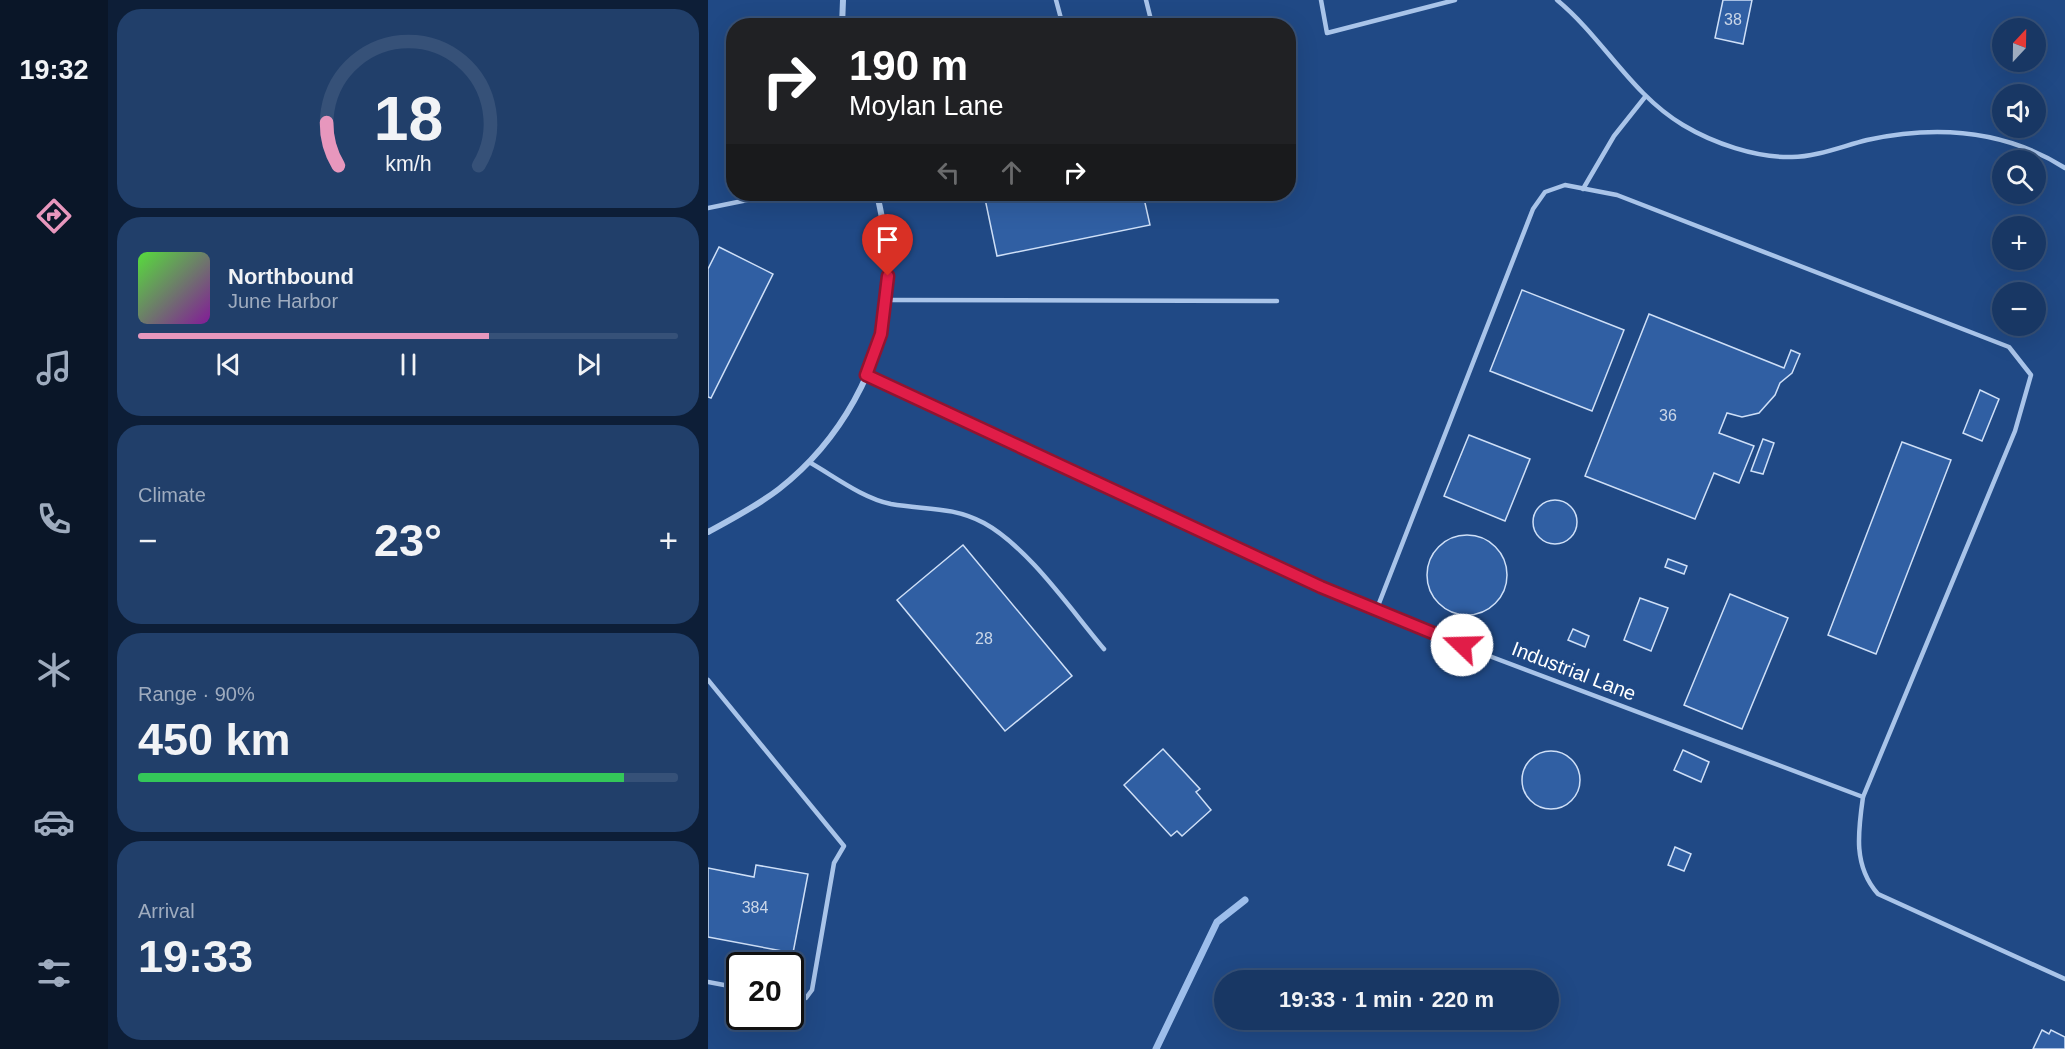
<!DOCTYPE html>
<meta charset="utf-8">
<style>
body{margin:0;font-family:Helvetica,sans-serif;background:#213f6a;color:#f1f3f6;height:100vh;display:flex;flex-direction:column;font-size:22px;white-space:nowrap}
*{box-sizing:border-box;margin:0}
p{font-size:20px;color:#9facbf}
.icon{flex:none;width:33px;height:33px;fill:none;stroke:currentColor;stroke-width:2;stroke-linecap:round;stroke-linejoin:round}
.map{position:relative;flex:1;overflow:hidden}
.side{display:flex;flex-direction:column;gap:9px;padding:9px;background:#0d1e37;width:600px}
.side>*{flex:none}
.banner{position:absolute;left:18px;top:18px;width:570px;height:183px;border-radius:24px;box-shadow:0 6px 24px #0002,0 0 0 2px #365178;background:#202124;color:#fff;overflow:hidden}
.needle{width:39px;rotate:22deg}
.fabs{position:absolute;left:1284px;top:18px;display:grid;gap:12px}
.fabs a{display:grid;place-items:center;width:54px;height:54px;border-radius:50%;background:#183764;box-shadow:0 6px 24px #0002,0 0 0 2px #365178;font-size:30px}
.speed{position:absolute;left:18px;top:952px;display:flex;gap:12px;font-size:30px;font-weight:700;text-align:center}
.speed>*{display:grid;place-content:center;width:78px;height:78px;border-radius:50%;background:#183764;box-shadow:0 6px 24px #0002,0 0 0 2px #365178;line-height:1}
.speed .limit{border:3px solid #111;border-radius:9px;background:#fff;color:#111}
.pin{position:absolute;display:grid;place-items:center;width:51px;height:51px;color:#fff;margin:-62px -26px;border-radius:50% 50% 50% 0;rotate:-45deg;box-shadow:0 0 6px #0007}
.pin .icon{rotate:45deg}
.me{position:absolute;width:66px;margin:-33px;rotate:291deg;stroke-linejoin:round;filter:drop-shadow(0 0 4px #0008)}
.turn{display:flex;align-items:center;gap:21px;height:126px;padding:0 24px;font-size:27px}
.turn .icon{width:78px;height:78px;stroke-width:2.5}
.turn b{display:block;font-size:42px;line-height:51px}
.lanes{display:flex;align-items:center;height:57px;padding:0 24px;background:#0003;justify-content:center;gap:30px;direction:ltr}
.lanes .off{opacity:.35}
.big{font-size:45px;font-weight:700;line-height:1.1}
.side .widget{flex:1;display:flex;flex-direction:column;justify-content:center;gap:9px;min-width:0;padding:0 21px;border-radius:24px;background:#213f6a}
.side .dial{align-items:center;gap:0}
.dial svg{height:156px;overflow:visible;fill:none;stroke:#365178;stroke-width:7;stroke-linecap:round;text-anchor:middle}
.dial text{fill:#f1f3f6;stroke:none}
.song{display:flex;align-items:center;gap:18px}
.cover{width:72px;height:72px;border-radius:9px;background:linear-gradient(135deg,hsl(110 70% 55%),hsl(290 70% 35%))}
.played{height:6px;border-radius:3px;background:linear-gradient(90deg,#e797bd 65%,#365178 65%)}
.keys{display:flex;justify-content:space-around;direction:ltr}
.heat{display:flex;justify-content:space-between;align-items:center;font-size:33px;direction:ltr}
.charge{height:9px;border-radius:4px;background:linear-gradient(90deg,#34c759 90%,#365178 0)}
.trip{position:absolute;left:506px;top:970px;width:345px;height:60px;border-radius:30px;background:#183764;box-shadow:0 6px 24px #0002,0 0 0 2px #365178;font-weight:700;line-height:60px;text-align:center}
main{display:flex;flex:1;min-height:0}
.dock{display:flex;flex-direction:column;width:108px;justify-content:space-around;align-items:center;background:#0a1628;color:#9facbf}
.dock .icon{width:42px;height:42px}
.dock .active{color:#e797bd}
.dock b{font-size:27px;color:#f1f3f6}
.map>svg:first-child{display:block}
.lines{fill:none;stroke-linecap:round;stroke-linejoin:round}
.stream{stroke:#9dbeeb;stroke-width:7}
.building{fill:#305fa3;stroke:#cedff7;stroke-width:1.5}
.lane{stroke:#a9c4e9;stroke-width:4.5}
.street{stroke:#a9c4e9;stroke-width:6}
.route-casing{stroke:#92132f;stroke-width:15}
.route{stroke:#e11d48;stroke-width:10}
.labels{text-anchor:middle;stroke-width:6;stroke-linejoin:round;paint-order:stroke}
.number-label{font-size:16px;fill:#cbd7e8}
.street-label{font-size:20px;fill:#fff;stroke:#204985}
</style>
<main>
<nav class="dock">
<b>19:32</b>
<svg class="icon active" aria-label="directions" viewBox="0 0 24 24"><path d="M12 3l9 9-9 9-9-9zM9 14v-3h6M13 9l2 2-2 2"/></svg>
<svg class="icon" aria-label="music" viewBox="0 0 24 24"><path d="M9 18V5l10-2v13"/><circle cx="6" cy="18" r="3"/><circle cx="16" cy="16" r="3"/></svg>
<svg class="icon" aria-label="phone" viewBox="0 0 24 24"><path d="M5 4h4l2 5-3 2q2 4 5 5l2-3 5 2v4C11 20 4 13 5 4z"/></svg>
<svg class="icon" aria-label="climate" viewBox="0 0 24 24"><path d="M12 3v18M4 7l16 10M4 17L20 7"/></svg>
<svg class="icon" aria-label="car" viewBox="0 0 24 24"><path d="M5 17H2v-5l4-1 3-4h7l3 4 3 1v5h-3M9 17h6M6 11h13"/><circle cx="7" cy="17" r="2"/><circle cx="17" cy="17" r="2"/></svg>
<svg class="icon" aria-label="filters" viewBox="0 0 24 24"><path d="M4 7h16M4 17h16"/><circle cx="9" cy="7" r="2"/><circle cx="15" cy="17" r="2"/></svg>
</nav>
<section class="side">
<div class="widget dial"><svg viewBox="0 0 100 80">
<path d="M14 69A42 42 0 1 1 86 69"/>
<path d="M14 69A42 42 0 0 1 8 47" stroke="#e797bd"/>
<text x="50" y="56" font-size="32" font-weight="700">18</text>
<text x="50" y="72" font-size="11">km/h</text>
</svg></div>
<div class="widget">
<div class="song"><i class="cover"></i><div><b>Northbound</b><p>June Harbor</p></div></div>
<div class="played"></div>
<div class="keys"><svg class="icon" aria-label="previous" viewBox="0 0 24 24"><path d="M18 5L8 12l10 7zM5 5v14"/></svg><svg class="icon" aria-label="pause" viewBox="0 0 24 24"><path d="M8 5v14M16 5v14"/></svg><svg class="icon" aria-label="next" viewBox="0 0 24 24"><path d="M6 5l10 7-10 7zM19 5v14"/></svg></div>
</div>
<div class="widget"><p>Climate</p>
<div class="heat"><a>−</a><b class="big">23°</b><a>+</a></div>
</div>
<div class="widget"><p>Range · 90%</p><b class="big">450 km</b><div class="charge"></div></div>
<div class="widget"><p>Arrival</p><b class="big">19:33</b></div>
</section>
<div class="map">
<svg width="1357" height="1049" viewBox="0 0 1357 1049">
<rect width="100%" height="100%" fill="#204985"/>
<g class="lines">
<path class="stream" d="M448,1049l61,-127 28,-22"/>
</g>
<g class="building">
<path d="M1015,0h29l-9,44 -28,-6z"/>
<path d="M276,194h159l7,31 -153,31z"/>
<path d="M11,247l54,27 -62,124 -3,-1v-128z"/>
<path d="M814,290l102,40 -32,81 -102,-40z"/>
<path d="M941,314l135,54 7,-18 9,4 -8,19 -12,10 -5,12 -16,18 -17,4 -15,-4 -8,20 35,13 -15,37 -25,-10 -19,46 -110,-43z"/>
<path d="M1272,390l19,9 -17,42 -19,-8z"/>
<path d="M761,435l61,24 -25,62 -61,-25z"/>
<path d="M1055,439l11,4 -11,31 -12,-3z"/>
<path d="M1194,442l49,18 -75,194 -48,-19z"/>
<circle cx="847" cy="522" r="22"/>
<circle cx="759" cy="575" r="40"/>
<path d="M255,545l109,131 -67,55 -108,-131z"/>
<path d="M960,559l19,7 -3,8 -19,-7z"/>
<path d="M1022,594l58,24 -46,111 -58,-24z"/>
<path d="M932,598l28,10 -17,43 -27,-11z"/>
<path d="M865,629l16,7 -4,11 -17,-7z"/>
<path d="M455,749l37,40 -4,3 15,18 -29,26 -5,-5 -6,5 -47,-51z"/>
<path d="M975,750l26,12 -8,20 -27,-12z"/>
<circle cx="843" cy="780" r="29"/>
<path d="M967,847l16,7 -7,17 -16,-6z"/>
<path d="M48,865l52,9 -15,79 -85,-16v-69l46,9z"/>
<path d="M1334,1030l7,4 2,-4 14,7v12h-32z"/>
</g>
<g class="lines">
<g class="lane">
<path d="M348,0l7,26"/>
<path d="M613,0l6,33 128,-33"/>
<path d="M849,0c46,38 74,94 126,125 30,18 73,33 109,32 24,0 51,-11 75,-17 69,-15 138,-10 198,28"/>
<path d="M437,26l7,-2 -6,-24"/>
<path d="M875,189l31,-53 31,-39"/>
<path d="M0,208l69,-14"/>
<path d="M179,300l390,1"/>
<path d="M158,375l455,212 118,50 424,160c-5,35 -10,69 15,97l187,85"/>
<path d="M101,462c25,14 53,36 82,42 34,6 61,2 93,19 44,24 87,87 120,126"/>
<path d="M668,611l157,-402 12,-17 20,-7 52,10 392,152 22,28 -16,56 -152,366"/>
<path d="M0,680l136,166 -10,17 -22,127 -6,8h-16"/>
<path d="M0,982l32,6"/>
</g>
<g class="street">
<path d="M134,26l1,-26"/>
<path d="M0,532c24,-13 49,-26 71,-43 60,-47 104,-122 109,-200 2,-32 -4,-64 -11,-95"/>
</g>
</g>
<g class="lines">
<defs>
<path id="route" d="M180,276l-7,58 -15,41 455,212 141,58"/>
</defs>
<use href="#route" class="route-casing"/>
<use href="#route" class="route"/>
</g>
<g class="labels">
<g class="number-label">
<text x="1025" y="25">38</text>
<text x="960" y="421">36</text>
<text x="276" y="644">28</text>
<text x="47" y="913">384</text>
</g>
<g class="street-label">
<text transform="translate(866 671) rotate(21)" y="7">Industrial Lane</text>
</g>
</g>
</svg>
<div class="fabs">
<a><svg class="needle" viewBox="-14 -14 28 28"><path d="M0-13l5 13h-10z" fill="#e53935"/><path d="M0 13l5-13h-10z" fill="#9facbf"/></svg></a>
<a><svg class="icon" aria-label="sound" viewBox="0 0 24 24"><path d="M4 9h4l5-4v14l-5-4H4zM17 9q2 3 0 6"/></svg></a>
<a><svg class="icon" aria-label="search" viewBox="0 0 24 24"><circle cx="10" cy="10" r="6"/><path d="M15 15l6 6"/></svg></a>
<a>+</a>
<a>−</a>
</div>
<div class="speed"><div class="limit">20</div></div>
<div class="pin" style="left:180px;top:276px;background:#d93025"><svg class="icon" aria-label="arrive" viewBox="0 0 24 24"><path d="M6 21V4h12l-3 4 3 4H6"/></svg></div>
<svg class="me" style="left:754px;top:645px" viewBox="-20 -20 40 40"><circle r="19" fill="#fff"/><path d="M0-13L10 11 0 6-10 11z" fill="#e11d48"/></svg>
<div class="trip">19:33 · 1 min · 220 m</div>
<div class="banner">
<div class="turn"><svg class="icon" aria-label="right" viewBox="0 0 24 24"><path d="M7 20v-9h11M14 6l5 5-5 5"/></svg><div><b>190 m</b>Moylan Lane</div></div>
<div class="lanes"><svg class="icon off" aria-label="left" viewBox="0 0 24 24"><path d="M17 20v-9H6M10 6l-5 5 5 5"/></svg><svg class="icon off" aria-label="ahead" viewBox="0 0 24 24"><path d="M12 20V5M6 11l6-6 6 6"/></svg><svg class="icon" aria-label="right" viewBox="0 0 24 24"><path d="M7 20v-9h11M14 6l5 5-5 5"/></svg></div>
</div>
</div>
</main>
